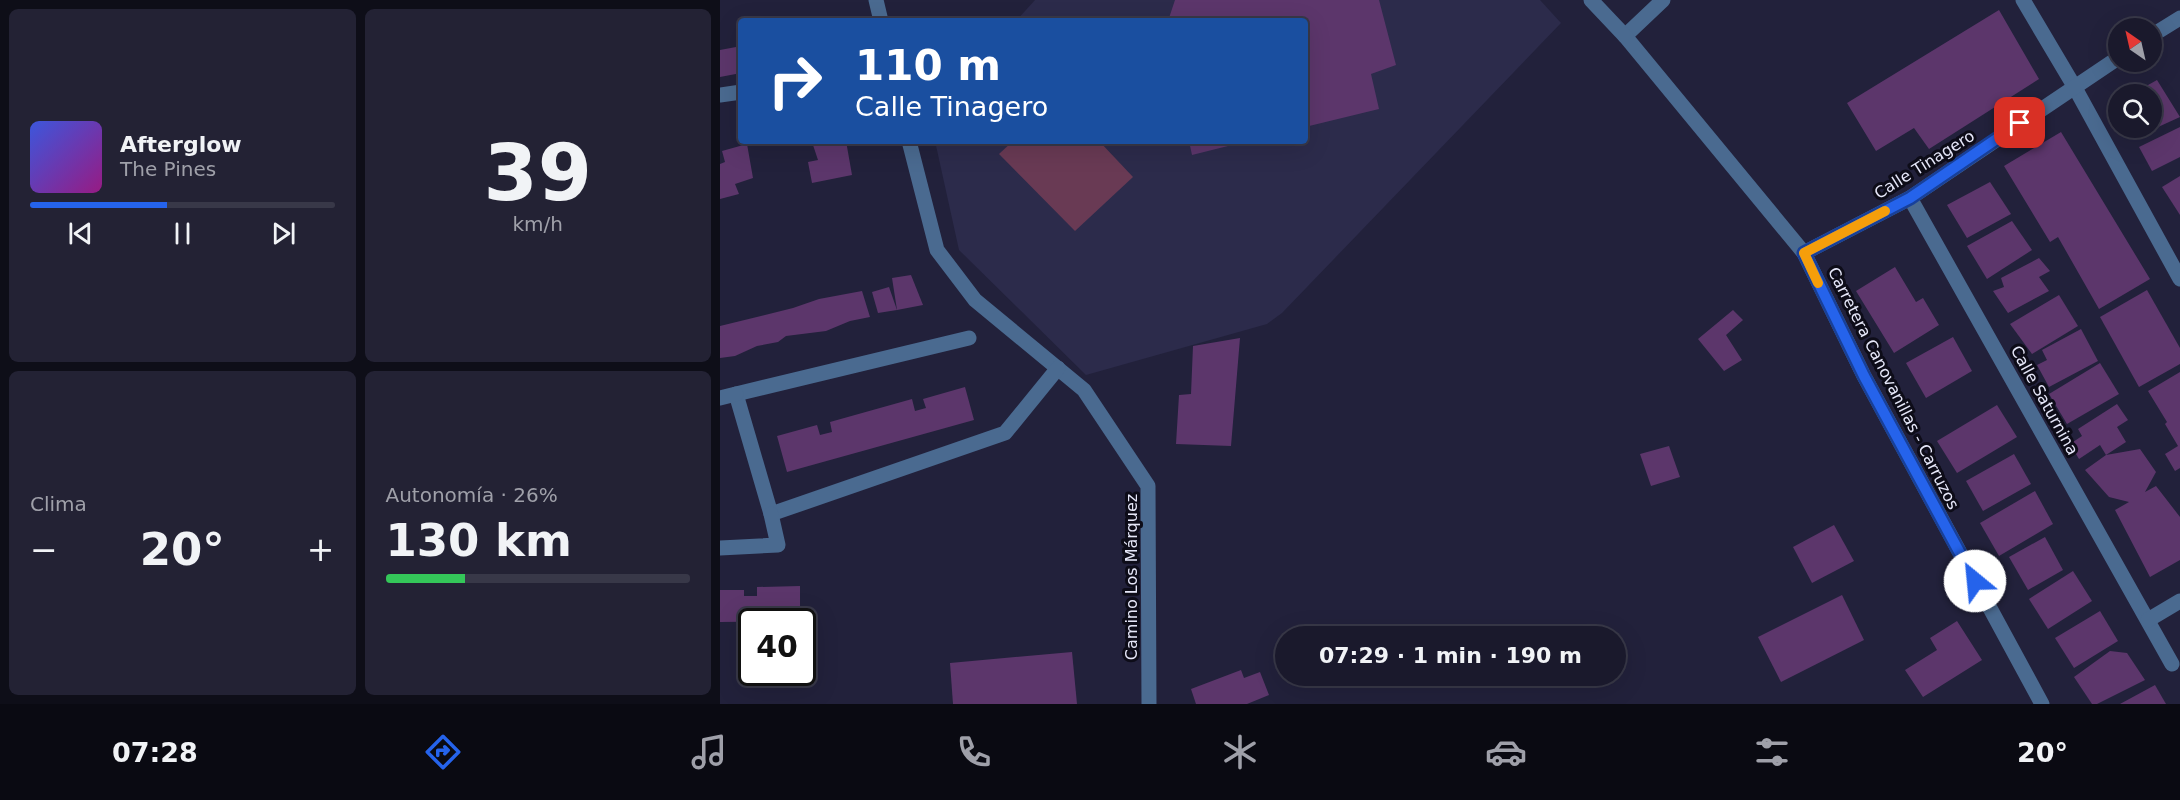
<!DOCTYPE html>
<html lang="es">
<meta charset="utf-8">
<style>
body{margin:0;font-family:"DejaVu Sans",sans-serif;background:#232234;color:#f1f3f6;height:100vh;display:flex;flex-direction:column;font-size:22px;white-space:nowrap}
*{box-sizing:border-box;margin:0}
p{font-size:20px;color:#9fa0a9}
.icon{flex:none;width:33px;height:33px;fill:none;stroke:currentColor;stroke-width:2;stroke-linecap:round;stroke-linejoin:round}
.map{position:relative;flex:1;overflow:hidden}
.drawer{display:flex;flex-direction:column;gap:9px;padding:9px;background:#0e0e18;width:720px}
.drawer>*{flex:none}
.guide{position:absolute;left:18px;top:18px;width:570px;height:126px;border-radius:6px;box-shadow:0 6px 24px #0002,0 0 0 2px #383848;background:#1a4fa0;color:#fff;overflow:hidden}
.needle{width:39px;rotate:326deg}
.tools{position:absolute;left:1388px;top:18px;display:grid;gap:12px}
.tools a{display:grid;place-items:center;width:54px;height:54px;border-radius:50%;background:#1a192c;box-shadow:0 6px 24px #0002,0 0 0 2px #383848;font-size:30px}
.speed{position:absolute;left:18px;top:608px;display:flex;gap:12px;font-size:30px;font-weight:700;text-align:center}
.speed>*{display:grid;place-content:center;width:78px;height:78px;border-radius:50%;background:#1a192c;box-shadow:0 6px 24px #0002,0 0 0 2px #383848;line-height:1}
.speed .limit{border:3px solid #111;border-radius:9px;background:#fff;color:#111}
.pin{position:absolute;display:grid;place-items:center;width:51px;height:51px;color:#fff;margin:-26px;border-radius:12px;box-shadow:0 3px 9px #0006}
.me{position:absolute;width:66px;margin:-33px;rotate:332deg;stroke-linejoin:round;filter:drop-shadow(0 0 4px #0008)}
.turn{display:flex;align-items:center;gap:21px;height:126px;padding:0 18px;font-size:27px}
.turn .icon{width:78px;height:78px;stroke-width:2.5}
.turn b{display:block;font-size:42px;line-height:51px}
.big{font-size:45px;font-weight:700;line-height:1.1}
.drawer .widget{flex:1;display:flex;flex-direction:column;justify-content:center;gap:9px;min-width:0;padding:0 21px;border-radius:9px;background:#232234}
.drawer .dial{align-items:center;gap:0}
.dial b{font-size:78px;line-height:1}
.song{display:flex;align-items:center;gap:18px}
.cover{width:72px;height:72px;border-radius:9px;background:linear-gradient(135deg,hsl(230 70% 55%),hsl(310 70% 35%))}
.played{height:6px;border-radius:3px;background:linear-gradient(90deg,#2563eb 45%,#383848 45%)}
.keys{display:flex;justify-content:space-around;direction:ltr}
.heat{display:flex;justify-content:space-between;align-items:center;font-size:33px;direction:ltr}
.charge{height:9px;border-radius:4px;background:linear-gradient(90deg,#34c759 26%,#383848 0)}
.drawer .tiles{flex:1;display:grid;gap:9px;grid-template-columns:repeat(2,1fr)}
.trip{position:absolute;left:555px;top:626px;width:351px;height:60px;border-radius:30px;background:#1a192c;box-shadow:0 6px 24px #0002,0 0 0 2px #383848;font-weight:700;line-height:60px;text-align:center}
.tabs{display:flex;height:96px;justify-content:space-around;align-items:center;background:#0a0a12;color:#9fa0a9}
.tabs .icon{width:42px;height:42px}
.tabs .current{color:#2563eb}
.tabs b{font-size:27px;color:#f1f3f6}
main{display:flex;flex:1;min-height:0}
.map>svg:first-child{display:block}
.built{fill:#2c2b4b}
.pitch{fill:#693a54}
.building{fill:#5c366b}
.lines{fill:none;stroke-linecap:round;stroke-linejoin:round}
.minor{stroke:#4a6a90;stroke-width:15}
.tertiary{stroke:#4a6a90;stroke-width:15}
.route-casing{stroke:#184099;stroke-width:15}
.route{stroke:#2563eb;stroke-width:10}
.slow{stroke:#f59e0b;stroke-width:10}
.labels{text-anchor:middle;stroke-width:6;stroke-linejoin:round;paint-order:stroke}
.street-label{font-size:16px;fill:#e6e7f9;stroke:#0d0c18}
</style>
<main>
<section class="drawer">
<div class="tiles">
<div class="widget">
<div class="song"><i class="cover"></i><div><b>Afterglow</b><p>The Pines</p></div></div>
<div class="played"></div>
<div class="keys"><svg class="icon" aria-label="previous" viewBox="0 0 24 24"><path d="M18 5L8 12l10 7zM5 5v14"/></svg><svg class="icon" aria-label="pause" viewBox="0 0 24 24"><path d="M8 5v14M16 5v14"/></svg><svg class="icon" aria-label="next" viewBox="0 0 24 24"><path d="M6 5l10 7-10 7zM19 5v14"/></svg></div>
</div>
<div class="widget dial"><b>39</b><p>km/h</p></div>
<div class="widget"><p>Clima</p>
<div class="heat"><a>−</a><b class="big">20°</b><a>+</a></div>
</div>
<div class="widget"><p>Autonomía · 26%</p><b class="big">130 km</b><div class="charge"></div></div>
</div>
</section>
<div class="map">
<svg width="1460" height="704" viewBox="0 0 1460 704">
<rect width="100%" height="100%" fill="#22213b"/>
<path class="built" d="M315,0h505l21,23 -279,290 -15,11 -181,51 -127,-125 -24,-109h370v-120h-289z"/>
<path class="pitch" d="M293,141h86l34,36 -58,54 -76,-77z"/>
<g class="building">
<path d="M455,0h204l17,65 -25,9 8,35 -74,18v-106h-137z"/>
<path d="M1279,10l40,69 -110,70 -15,-21 -38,23 -29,-48z"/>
<path d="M16,47l5,26 -21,4v-27z"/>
<path d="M1437,80l23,37 -46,21 -7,-10h24v-34h-19z"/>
<path d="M1460,127v30l-28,14 -13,-24z"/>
<path d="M1341,132l89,147 -51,30 -41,-72 -8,5 -46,-76z"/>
<path d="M97,141h29l6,34 -40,8 -4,-21 10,-2 -6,-18z"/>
<path d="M469,141h55v1l-52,13z"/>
<path d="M27,144l6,34 -18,6 4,10 -19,5v-35l5,-2 -3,-11z"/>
<path d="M1460,176v39l-18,-28z"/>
<path d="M1270,182l21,32 -44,24 -20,-33z"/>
<path d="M1292,221l20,29 -45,29 -20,-33z"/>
<path d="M1319,258l11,13 -11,6 10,14 -41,22 -15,-22 11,-4 -3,-9z"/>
<path d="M1175,267l21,35 7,-4 16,27 -45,28 -38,-62z"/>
<path d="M191,275l12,30 -26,5 -5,-32z"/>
<path d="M169,287l8,23 -19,3 -6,-21z"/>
<path d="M1427,290l33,58v16l-41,23 -39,-70z"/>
<path d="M142,291l8,26 -20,4 -24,10 -40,5 -8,6 -21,4 -22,10 -15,2v-32l73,-18 26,-9z"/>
<path d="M1339,295l19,31 -46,28 -22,-30z"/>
<path d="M1013,310l10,10 -17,15 16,25 -18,11 -26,-32z"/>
<path d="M1361,329l17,32 -49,26 -12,-22 10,-5 -5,-10z"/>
<path d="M1233,337l19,34 -46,27 -20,-35z"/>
<path d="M520,338l-9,108 -55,-2 3,-49 12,-1 2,-48z"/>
<path d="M1380,363l19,31 -52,30 -18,-30z"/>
<path d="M1460,372v96l-5,3 -10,-17 13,-8 -13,-22 2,-2 -19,-31z"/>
<path d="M245,387l9,33 -187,52 -10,-36 40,-11 3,10 12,-3 -2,-10 82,-23 3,12 11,-3 -3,-9z"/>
<path d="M1397,404l11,16 -11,7 9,15 -20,13 -6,-10 -21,14 -9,-15 12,-8 -4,-7z"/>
<path d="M1277,405l20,32 -60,36 -20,-32z"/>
<path d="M949,446l11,31 -29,9 -11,-32z"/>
<path d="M1420,449l16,23 -11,20 11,-6 24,31v43l-30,17 -35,-67 14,-8 -20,-5 -24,-27 21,-15z"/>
<path d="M1294,454l17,30 -48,27 -17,-30z"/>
<path d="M1315,491l18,33 -54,32 -19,-33z"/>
<path d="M1114,525l20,36 -42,22 -19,-36z"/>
<path d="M1325,537l18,33 -35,20 -19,-33z"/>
<path d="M1353,571l19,30 -44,28 -19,-30z"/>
<path d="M80,586v35l-80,1v-32h24v6h13v-9z"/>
<path d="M1122,595l22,45 -83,42 -23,-45z"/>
<path d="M1380,611l18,30 -44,27 -19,-30z"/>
<path d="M1237,621l25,39 -59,37 -18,-27 32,-20 -7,-12z"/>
<path d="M1390,651l17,2 18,27 -48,24h-5l-18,-27z"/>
<path d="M352,652l5,52h-124l-3,-41z"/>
<path d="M521,670l3,8 16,-6 9,23 -22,9h-51l-5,-15z"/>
<path d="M1435,685l11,19h-46z"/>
</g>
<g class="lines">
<g class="minor">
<path d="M156,0l5,21"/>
<path d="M1303,0l51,86 106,193"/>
<path d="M905,36l38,-36"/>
<path d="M1431,36l29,-18"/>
<path d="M0,95l21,-3"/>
<path d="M189,141l28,109 38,50 109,90 64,96 1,218"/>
<path d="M1190,198l262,466"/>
<path d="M1084,253l106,-55 208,-140"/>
<path d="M249,338l-233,56 35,120 234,-81 53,-65"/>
<path d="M0,398l16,-4"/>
<path d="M0,548l58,-3 -7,-31"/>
<path d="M1428,620l32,-19"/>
</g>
<path class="tertiary" d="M871,0l34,36 179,217 60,123 178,328"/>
</g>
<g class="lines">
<defs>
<path id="route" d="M1255,581l-111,-205 -60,-123 106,-55 110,-75"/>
</defs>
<use href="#route" class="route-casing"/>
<use href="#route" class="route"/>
<path class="slow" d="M1098,283l-14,-30 81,-42"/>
</g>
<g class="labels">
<g class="street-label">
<text transform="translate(1204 164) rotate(-32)" y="6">Calle Tinagero</text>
<text transform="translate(1174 388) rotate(63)" y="6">Carretera Canovanillas - Carruzos</text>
<text transform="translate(1325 400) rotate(61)" y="6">Calle Saturnina</text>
<text transform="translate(411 577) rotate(-90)" y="6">Camino Los Márquez</text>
</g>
</g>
</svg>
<div class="tools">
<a><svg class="needle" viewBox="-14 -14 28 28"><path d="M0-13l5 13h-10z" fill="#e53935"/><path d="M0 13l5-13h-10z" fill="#9fa0a9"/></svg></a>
<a><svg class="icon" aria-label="search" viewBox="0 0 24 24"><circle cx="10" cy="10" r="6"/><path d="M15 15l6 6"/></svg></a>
</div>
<div class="speed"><div class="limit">40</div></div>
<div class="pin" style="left:1300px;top:123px;background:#d93025"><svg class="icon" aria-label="arrive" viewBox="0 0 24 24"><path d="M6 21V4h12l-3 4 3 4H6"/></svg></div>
<svg class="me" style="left:1255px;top:581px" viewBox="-20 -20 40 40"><circle r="19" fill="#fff"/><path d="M0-13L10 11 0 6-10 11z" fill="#2563eb"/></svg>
<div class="trip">07:29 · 1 min · 190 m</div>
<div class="guide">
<div class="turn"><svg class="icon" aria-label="right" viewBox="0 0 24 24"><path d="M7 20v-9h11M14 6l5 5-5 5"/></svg><div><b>110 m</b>Calle Tinagero</div></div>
</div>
</div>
</main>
<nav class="tabs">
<b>07:28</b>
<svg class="icon current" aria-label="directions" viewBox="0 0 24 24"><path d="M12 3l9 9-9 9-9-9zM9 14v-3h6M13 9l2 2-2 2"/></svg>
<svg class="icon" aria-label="music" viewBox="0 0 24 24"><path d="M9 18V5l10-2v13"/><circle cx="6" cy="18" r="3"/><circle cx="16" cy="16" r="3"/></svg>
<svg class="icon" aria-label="phone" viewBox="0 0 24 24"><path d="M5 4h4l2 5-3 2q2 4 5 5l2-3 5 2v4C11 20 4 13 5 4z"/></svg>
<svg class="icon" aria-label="climate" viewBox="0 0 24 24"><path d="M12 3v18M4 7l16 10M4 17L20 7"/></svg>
<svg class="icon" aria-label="car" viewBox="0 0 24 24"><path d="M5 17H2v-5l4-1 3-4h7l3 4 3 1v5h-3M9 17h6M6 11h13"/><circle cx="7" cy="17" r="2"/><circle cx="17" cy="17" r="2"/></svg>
<svg class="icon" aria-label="filters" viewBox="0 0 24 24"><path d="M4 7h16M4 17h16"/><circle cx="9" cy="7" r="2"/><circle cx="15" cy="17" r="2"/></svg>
<b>20°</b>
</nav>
